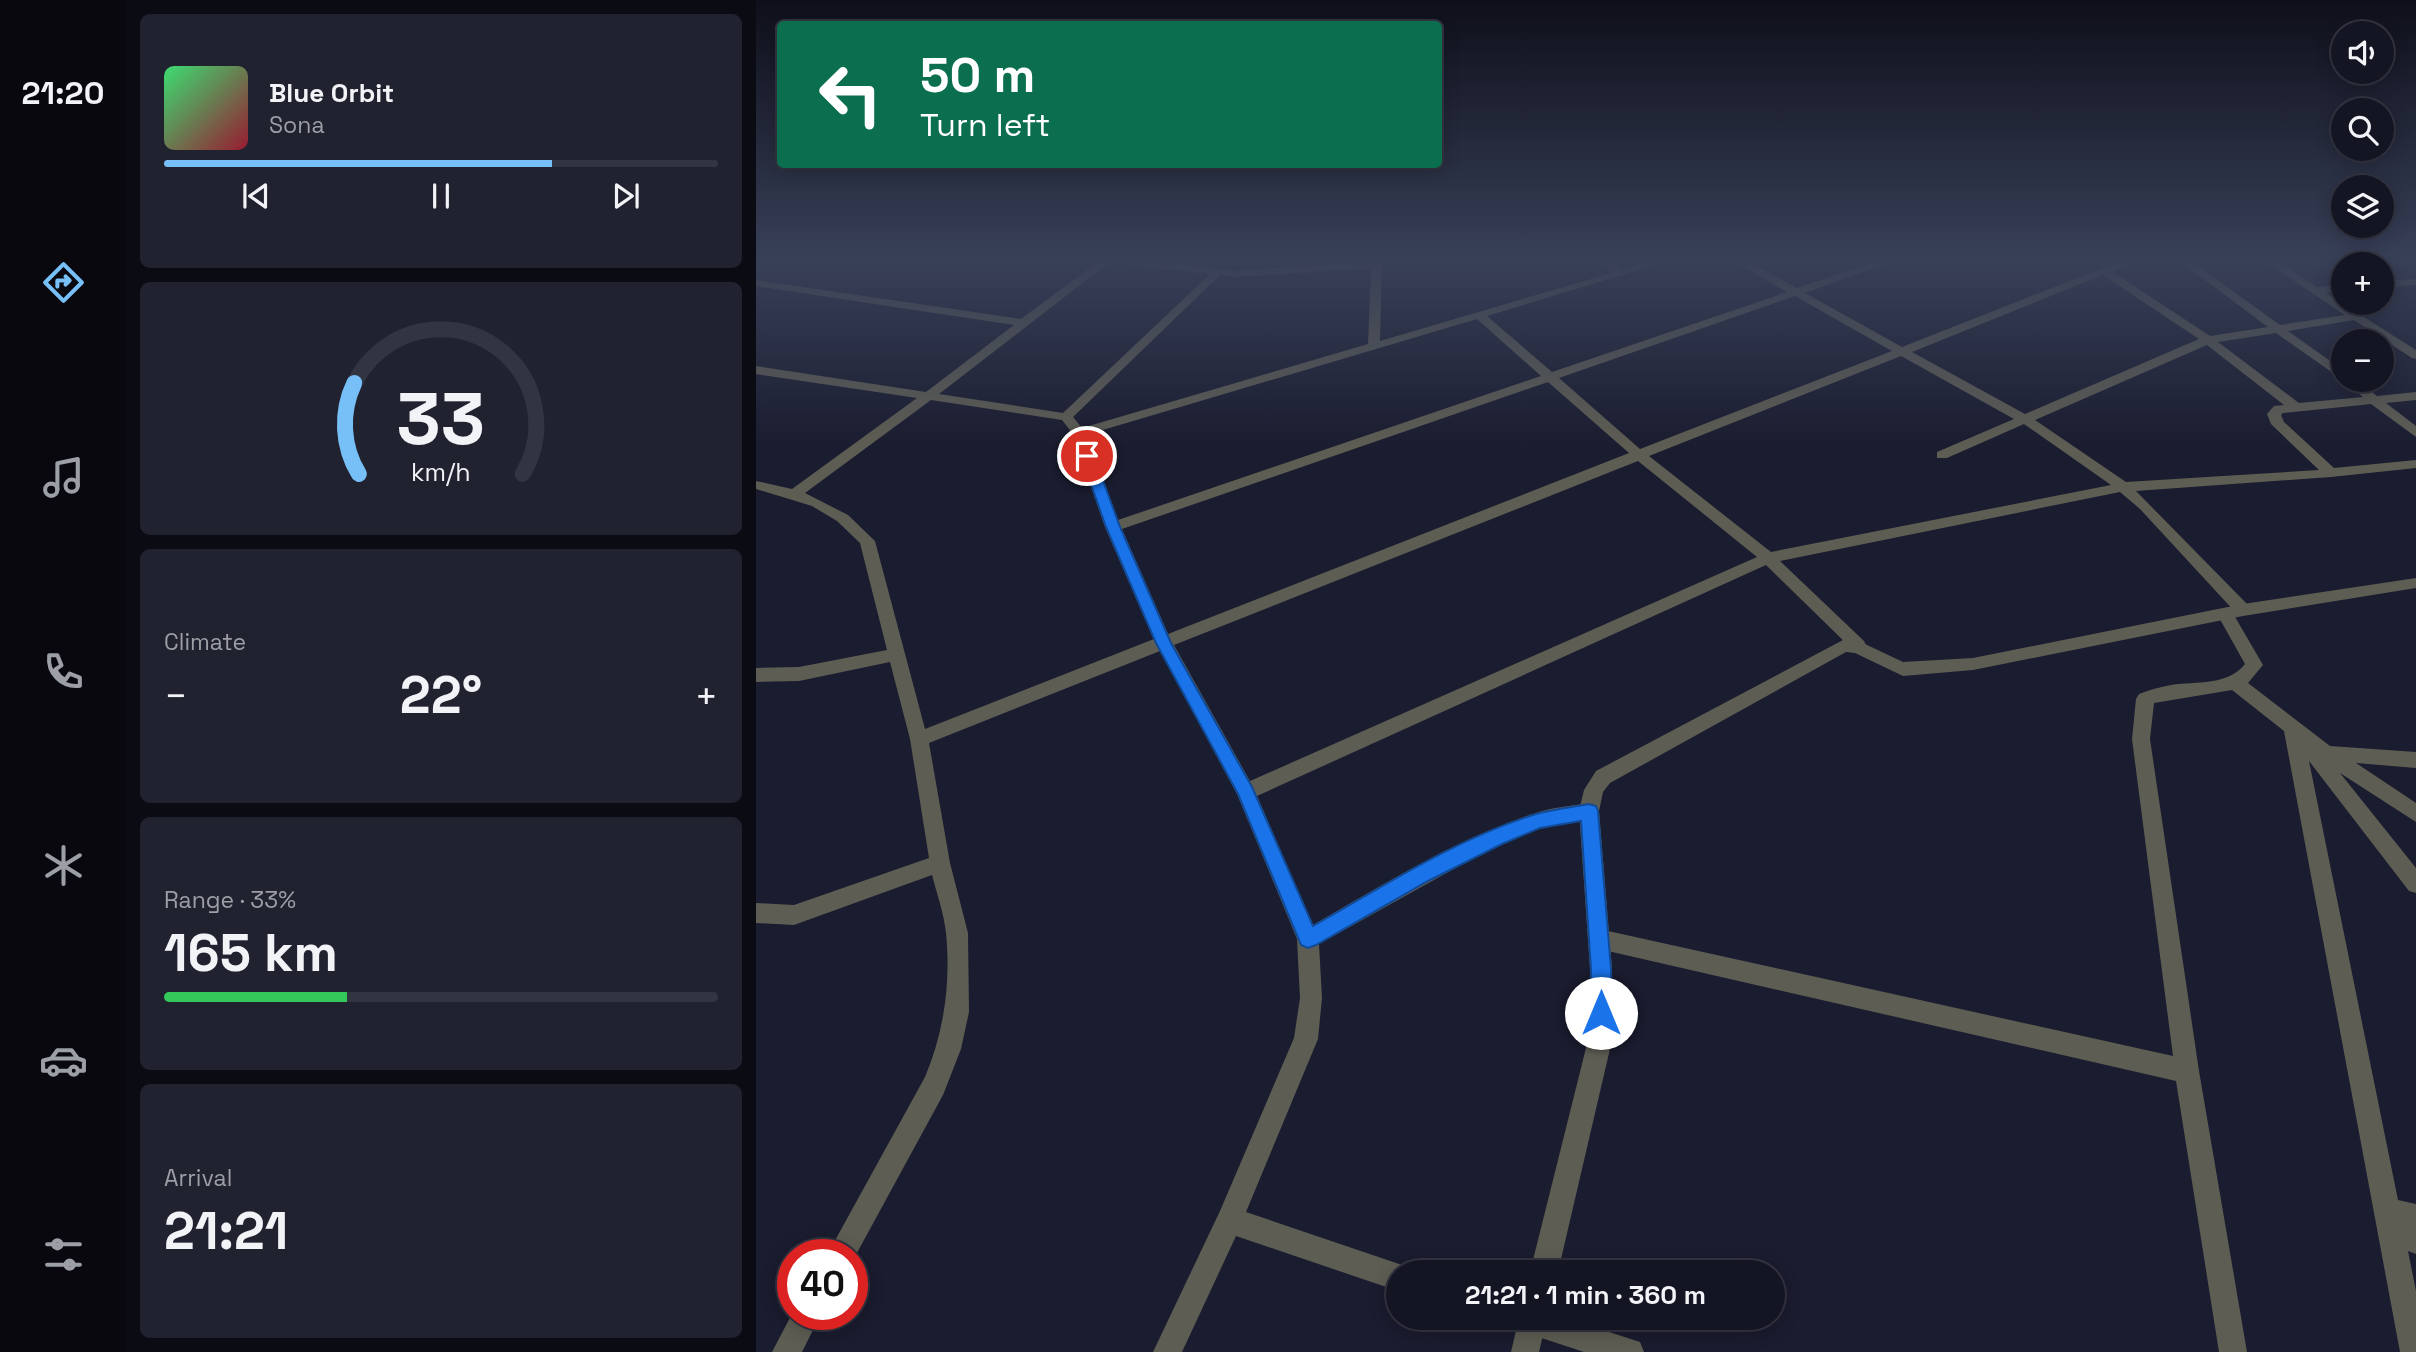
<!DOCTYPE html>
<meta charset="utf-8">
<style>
body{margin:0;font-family:"Space Grotesk",sans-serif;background:#212230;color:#f1f3f6;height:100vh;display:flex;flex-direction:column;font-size:26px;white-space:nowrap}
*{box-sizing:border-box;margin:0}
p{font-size:23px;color:#9d9fa6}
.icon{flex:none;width:38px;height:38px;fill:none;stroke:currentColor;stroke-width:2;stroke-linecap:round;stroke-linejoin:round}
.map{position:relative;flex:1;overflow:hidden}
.details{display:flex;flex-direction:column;gap:14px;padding:14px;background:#0b0c13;width:630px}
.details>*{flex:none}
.banner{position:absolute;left:21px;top:21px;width:665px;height:147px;border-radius:7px;box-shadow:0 4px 18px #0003,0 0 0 2px #333441;background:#0b6e4f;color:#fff;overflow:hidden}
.buttons{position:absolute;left:1575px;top:21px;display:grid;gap:14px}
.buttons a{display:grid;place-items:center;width:63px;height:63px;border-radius:50%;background:#141523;box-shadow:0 4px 18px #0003,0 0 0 2px #333441;font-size:35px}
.speed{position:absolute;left:21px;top:1239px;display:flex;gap:14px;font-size:35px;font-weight:700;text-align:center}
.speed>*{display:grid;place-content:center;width:91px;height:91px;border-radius:50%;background:#141523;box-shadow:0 4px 18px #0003,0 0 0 2px #333441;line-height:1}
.speed .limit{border:10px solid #d22;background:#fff;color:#111}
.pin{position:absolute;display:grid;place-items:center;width:60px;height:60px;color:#fff;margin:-30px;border:4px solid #fff;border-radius:50%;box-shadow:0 2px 7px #0007}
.me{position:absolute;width:77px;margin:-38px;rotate:0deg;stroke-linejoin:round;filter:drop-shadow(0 0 5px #0008)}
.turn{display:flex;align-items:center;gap:24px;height:147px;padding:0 28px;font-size:32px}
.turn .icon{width:91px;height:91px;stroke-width:2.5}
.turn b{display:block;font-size:49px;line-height:60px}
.big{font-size:52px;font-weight:800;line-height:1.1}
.details .card{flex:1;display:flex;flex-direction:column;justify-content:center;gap:10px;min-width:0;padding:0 24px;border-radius:10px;background:#212230}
.details .dial{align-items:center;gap:0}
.dial svg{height:182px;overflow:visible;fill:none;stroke:#333441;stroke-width:7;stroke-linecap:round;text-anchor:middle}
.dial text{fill:#f1f3f6;stroke:none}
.song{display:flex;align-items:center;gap:21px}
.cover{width:84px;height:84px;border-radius:10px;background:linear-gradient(135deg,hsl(140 70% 55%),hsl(350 70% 35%))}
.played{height:7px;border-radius:4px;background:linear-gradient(90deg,#77bff7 70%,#333441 70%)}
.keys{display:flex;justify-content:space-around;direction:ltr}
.heat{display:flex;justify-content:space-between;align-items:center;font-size:38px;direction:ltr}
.charge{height:10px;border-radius:5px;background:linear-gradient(90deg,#34c759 33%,#333441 0)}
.trip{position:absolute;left:630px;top:1260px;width:399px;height:70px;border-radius:35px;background:#141523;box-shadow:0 4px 18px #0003,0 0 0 2px #333441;font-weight:800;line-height:70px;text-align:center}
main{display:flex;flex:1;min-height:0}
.tab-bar{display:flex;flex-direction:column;width:126px;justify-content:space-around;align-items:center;background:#08080e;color:#9d9fa6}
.tab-bar .icon{width:49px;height:49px}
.tab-bar .selected{color:#77bff7}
.tab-bar b{font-size:32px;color:#f1f3f6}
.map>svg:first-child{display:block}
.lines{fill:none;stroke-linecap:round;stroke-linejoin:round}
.minor{fill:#5e5d53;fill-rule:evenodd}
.tertiary{fill:#5e5d53;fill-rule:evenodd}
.route{fill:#1a73e8;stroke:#114b97;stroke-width:2}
</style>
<main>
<nav class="tab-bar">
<b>21:20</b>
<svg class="icon selected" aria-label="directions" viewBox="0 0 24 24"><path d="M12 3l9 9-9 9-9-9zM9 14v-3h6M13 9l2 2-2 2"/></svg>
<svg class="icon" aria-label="music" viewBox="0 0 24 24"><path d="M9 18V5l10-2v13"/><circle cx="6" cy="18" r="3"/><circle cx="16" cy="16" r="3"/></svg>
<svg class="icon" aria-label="phone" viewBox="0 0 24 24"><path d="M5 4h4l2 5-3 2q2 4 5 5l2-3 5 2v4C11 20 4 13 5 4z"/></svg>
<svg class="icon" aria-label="climate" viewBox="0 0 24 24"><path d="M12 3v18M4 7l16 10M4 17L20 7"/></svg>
<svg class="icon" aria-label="car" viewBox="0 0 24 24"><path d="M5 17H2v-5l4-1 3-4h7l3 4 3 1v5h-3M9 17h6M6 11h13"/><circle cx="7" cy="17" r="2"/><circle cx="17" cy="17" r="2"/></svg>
<svg class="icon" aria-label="filters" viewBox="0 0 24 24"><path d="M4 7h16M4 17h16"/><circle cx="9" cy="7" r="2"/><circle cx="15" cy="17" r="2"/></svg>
</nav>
<section class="details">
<div class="card">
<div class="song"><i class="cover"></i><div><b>Blue Orbit</b><p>Sona</p></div></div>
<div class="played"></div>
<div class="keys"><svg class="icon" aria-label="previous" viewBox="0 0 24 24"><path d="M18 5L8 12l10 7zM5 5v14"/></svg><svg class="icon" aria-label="pause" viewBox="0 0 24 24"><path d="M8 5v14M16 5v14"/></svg><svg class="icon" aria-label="next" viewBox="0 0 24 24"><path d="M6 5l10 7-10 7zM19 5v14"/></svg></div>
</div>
<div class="card dial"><svg viewBox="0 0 100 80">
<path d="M14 69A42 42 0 1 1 86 69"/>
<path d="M14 69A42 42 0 0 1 12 29" stroke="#77bff7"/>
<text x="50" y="56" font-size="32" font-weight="700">33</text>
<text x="50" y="72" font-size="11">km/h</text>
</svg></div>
<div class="card"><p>Climate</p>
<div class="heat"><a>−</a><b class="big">22°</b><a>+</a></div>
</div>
<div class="card"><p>Range · 33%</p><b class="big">165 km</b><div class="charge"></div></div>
<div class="card"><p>Arrival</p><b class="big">21:21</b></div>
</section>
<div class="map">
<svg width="1660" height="1352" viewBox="0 0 1660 1352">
<rect width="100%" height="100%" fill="#1a1c2f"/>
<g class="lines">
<g class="minor">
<path d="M0,258h13l-13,8z"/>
<path d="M339,258h34l106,13 137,-10v-3h10l-2,83 231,-68 -5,-8v-7h10v7l5,5 40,-12h17l-191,58 65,56 235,-80 -58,-34h13l55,30 88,-30h16l-96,35 97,54 226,-89h15l-30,14 97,64 58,-9 -93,-69h12l93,67 65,-10 -85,-57h13l44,29 26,-2v6l-17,2 90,57v9l-4,-1 -58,-38 -66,11 55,39v10h14l20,16 39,-4v8l-30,3 30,23v11l-45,-33 -88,9 -2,2 3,7 50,46 82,-8v8l-85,9 -195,14 113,115 2,4 -2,4h-12l-97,-105 -20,-17 -340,69 84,80 2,4 -2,4h-12l-86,-84 -509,231 56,129c72,-41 143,-86 223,-112 17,-6 35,-7 53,-10l7,2 3,6 -3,6 -57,12 -53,22 -167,93 3,54 -4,41 -72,173 162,55 2,5h-12v19l-162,-55 -54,116h-29l67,-141 74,-173 6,-40 -3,-59 -60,-145 -77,-143 -231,92 21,120 18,70 1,79 -8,37 -18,46 -91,167v-7h-25l98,-178c19,-45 26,-94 21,-144 -2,-19 -9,-39 -14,-58l-138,50 -38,-2v-20l38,2 135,-47 -19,-119 -20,-77 -91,19 -43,1v-14l43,-1 88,-17 -27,-107 -23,-22 -25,-15 -56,-17v-8l36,8 125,-91 -161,-24v-8l170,26 88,-67 -258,-39v-6l265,39 78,-58zM354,262l100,12 -147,139 -124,-19zM615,268l-3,76 -286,84 -9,-11 147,-142 15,2zM1347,275l96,64 -174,75 -113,-62zM1039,296l97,55 -252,98 -81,-71zM721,319l64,57 -423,144 -32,-85zM1520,333l67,47 20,17 -64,6 -81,-61zM1451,345l77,60 -10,1 -7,8 4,10 48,46 -193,12 -91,-62zM1145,356l113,63 -77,33v6h10l77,-34 87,61 -340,67 -122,-96zM792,382l81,71 -461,181 -46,-105zM175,400l131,20 11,14 32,93 49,112 -229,90 -50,-188 -27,-26 -43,-22zM882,461l119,96 -507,224 -76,-136z"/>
<path d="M1660,279v6l-34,2v-6z"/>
<path d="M1469,608l6,2 32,55 -15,18 82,63 86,6v16l-60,-5 60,40v19l-76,-49 76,95v25l-7,-2 -100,-130 89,439 18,4v50l-8,-3 8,40v61h-16l-116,-621 -52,-41 -78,13 -4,36 49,332 48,281h-28l-43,-271 -577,-132 -8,-3 -3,-7 3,-7 8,-3 574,127 -41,-317 4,-40 3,-5c10,-4 21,-7 32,-9 25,-4 57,1 74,-21l-28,-50z"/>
<path d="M37,1312v2h28l-19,38h-30z"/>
<path d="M751,1318h59l74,24 4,10h-60l-73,-24z"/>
</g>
<g class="tertiary">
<path d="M1660,578v10l-173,28 -270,54 -70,6 -48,-23 -9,-1 -236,131 -7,9 -4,19 13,158 1,67 -55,236h-28l59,-236 1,-67 -11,-158 5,-21 12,-19 247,-131 22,4 38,18 70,-4 270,-54z"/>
<path d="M763,1318h28l-8,34h-28z"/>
</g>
</g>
<linearGradient id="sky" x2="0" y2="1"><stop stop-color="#0e0f1a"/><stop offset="0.58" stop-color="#384058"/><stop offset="1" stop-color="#384058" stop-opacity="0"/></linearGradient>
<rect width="1660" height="448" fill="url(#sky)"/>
<path class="route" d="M331,452l7,4 26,71 51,116 81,144 61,139c71,-40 144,-88 223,-112 17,-5 36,-7 53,-10l7,2 2,5 13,158 1,44 -3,8 -8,3 -7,-3 -3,-8v-44l-10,-148 -41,7 -38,16 -74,37 -112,64 -8,3 -7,-3 -63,-151 -82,-151 -50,-116 -25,-71z"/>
</svg>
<div class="buttons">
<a><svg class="icon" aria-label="sound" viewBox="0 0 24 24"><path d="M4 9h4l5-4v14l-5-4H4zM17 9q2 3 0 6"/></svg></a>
<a><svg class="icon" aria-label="search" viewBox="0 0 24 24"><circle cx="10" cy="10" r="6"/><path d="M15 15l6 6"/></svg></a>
<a><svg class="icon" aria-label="layers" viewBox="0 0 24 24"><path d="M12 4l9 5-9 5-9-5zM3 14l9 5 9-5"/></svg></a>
<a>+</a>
<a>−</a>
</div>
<div class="speed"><div class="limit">40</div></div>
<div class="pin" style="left:331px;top:456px;background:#d93025"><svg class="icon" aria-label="arrive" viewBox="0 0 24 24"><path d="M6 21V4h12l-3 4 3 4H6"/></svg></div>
<svg class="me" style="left:845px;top:1013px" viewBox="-20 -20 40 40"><circle r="19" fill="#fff"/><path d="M0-13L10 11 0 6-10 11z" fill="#1a73e8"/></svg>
<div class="trip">21:21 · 1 min · 360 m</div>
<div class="banner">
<div class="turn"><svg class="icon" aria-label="left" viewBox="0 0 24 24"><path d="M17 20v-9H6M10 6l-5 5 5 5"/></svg><div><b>50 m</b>Turn left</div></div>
</div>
</div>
</main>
